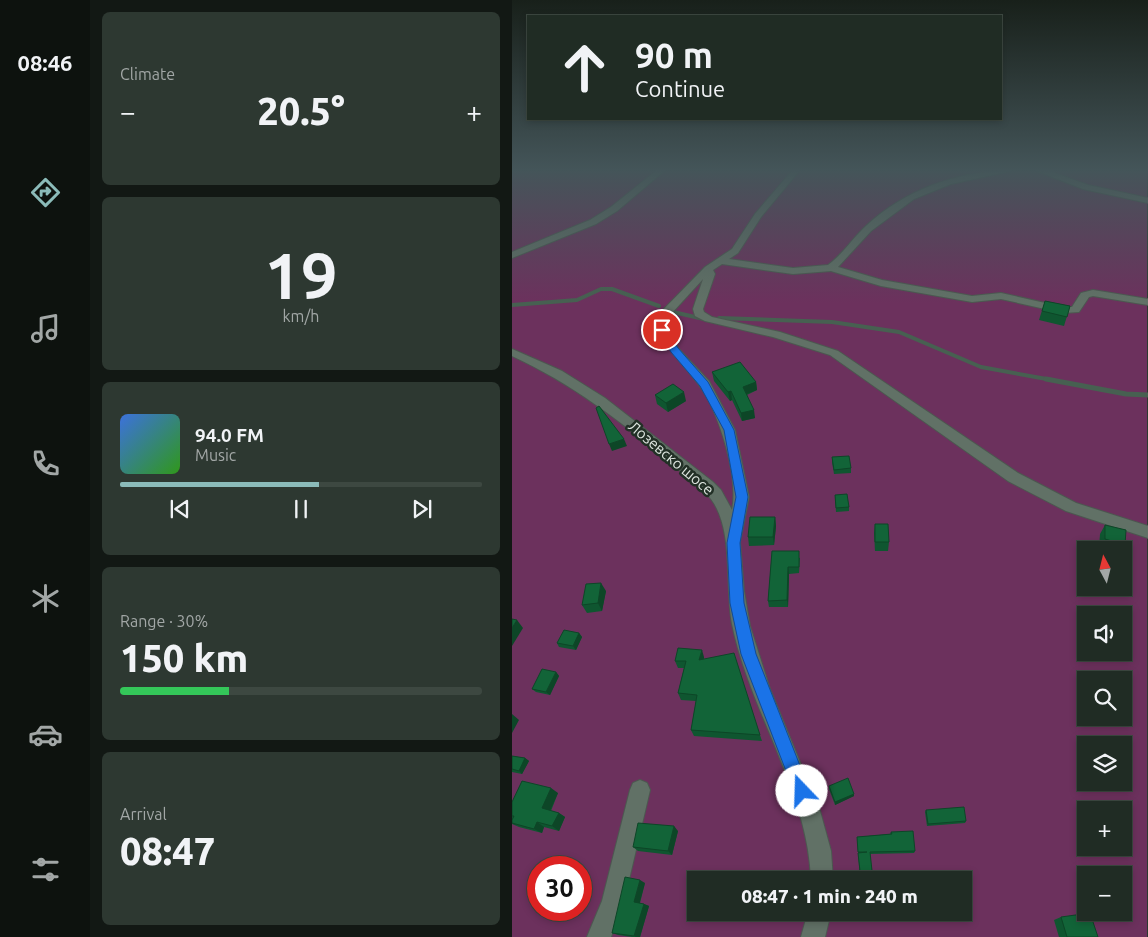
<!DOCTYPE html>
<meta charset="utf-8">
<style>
body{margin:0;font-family:Ubuntu,sans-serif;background:#2d3831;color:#f1f3f6;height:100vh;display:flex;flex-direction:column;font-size:19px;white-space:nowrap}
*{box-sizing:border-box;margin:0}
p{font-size:16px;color:#a2a7a6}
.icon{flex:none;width:28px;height:28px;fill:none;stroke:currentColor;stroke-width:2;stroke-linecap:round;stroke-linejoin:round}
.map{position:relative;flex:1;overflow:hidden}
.details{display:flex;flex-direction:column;gap:12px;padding:12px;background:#121814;width:422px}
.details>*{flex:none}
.hud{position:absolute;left:15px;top:15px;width:475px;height:105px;border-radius:0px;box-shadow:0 2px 8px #0003,0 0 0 1px #3d4841;background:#202c24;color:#f1f3f6;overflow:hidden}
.needle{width:32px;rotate:353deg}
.tools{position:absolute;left:565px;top:541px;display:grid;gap:10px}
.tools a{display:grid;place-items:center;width:55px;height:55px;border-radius:0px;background:#202c24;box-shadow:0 2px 8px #0003,0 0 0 1px #3d4841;font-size:25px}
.speed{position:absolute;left:15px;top:856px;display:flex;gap:10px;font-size:25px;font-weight:700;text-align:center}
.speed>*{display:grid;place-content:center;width:65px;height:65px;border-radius:50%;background:#202c24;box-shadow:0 2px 8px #0003,0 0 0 1px #3d4841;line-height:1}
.speed .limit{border:8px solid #d22;background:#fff;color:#111}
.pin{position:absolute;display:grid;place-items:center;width:42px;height:42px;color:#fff;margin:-21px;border:2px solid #fff;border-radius:50%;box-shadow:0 1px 5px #0007}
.me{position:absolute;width:55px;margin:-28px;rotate:339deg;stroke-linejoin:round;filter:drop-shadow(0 0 4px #0008)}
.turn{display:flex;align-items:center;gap:18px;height:105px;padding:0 25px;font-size:22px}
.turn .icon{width:65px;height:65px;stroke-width:2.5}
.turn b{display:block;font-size:35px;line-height:42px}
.big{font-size:38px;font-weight:800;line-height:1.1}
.details .widget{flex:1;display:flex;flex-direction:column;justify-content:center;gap:8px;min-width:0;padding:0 18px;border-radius:8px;background:#2d3831}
.details .dial{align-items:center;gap:0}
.dial b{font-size:65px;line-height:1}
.song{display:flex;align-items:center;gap:15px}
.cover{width:60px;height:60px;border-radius:8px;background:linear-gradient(135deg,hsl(220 70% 55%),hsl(110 70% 35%))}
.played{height:5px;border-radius:2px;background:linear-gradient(90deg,#8bbbb9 55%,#3d4841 55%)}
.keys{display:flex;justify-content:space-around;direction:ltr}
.heat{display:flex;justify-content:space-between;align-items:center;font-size:28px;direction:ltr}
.charge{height:8px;border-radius:4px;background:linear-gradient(90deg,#34c759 30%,#3d4841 0)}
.trip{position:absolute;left:175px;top:871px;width:285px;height:50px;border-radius:0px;background:#202c24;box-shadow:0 2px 8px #0003,0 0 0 1px #3d4841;font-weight:800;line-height:50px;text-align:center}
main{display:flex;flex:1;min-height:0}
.tab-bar{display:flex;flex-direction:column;width:90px;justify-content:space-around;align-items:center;background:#0d120e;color:#a2a7a6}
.tab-bar .icon{width:35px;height:35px}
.tab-bar .active{color:#8bbbb9}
.tab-bar b{font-size:22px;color:#f1f3f6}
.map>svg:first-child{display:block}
.green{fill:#6c315d;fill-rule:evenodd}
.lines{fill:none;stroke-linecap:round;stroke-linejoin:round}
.stream-far1{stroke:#476051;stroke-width:4}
.stream{stroke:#476051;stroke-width:5}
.minor-casing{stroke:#4c5850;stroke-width:2}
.minor{fill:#617166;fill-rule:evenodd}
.wall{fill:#0f5630}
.shaded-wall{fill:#0d4627}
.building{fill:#126438;stroke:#0d4627}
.route{fill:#1a73e8;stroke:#114b97}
.labels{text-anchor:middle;stroke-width:5;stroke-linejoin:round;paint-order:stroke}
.street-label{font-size:15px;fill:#dee6e0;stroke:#223026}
</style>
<main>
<nav class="tab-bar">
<b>08:46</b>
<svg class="icon active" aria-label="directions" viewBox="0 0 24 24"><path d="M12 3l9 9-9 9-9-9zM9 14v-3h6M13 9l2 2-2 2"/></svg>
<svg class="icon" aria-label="music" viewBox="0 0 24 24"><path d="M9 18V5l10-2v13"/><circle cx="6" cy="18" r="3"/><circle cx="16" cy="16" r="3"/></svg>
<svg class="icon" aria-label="phone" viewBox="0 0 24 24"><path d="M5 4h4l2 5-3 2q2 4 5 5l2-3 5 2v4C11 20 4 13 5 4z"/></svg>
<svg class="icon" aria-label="climate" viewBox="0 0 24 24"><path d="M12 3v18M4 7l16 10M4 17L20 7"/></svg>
<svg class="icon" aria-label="car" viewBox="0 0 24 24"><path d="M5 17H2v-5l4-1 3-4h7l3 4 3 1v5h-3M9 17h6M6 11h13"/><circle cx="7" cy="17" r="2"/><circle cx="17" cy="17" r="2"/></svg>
<svg class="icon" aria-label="filters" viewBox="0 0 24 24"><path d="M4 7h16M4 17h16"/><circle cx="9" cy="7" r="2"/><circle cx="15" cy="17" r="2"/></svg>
</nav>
<section class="details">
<div class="widget"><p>Climate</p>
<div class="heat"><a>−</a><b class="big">20.5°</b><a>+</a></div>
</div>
<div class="widget dial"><b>19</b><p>km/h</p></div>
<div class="widget">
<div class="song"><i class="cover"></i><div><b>94.0 FM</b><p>Music</p></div></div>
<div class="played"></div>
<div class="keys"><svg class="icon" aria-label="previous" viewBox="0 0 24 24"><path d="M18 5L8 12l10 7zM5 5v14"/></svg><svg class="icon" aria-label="pause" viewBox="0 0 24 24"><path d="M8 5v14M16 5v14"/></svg><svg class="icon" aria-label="next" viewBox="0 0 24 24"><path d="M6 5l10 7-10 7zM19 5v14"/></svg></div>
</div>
<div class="widget"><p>Range · 30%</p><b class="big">150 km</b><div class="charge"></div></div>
<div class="widget"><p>Arrival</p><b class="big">08:47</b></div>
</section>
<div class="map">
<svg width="636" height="937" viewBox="0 0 636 937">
<rect width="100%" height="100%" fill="#2b3a30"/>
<path class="green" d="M0,171h635v766h-635zM574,550h37v38h-37zM574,615h37v37h-37zM574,680h37v38h-37zM574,745h37v37h-37zM574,810h37v38h-37zM26,868h43v42h-43zM574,875h37v37h-37zM184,880h267v32h-267z"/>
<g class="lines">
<g class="stream-far1">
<path d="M0,305l65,-5 24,-11h11l47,17"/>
<path d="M161,312l31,7"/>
<path d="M207,318l113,4 67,10 82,35 71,13"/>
</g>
<path class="stream" d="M534,379l80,15 22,1"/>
<defs>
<g id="minor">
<path d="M144,171h8l-47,40 -21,13 -84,34v-6l78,-32 21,-13z"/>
<path d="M280,171h7l-38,46 -23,36 -9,6 64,9 35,-3c15,-11 24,-26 38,-39 39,-36 91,-55 144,-55l-59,13 -37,15 -43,32 -33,36 44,13 90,16 29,-3 62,14h9l9,-14 12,-3 55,9v6l-55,-9 -4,1 -10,15 -16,1 -62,-14 -29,3 -91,-16 -50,-15 -38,3 -71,-10 -9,6 2,4 -12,35 1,3 8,5 68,15 58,19 180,122 58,30 72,23v12l-82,-27 -58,-30 -178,-126 -57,-18 -68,-16 -10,-5 -2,-7 10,-30 -33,36 -3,15 11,18 31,33 26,49 14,67 -9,45 4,49 6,35 20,63 50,122 11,40 2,29h-22c-3,-90 -61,-168 -79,-256 -7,-37 2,-95 -21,-125 -10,-14 -27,-24 -39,-35 -50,-42 -101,-81 -160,-108v-7l50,22 43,27 108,84 8,8 11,20c7,-33 -13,-98 -33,-125 -15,-20 -29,-32 -42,-55l4,-18 44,-45 27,-18 23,-35z"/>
<path d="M525,171h12l39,14 60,13v5l-65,-14z"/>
<path d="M128,780l7,3 3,7 -26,111 -13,36h-24l15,-36 28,-111 3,-7z"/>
<path d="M296,912h23l-6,25h-24z"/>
</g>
</defs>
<use href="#minor" class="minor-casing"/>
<use href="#minor" class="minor"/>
</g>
<g class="wall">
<path d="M533,301l25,5 -6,20 -25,-6z"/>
<path d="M200,372l44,10 1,8 -10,5 8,23 -13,3 -10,-21 -2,1 -16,-20z"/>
<path d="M143,395l31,6 -18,11 -11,-8z"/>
<path d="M320,457l19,11v5l-17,1 -2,-12z"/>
<path d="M323,495l14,12v4l-13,1z"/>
<path d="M263,517l1,9 -2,19 -25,1 -1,-9z"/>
<path d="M363,524l14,18 -1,9h-13l-1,-18z"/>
<path d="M593,525l20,20 -3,5h-15l-8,-2 1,-14z"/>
<path d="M260,551l28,7 -1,15 -10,1 -1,33h-19l-1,-6z"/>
<path d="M94,591l-4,20 -15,2 -5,-8z"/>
<path d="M67,633l3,4 -6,13 -17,-3 -2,-4z"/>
<path d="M192,657v2l56,76 2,6 -68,-5 -3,-6 5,-29 -15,-1 -3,-7 6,-25h-6l-3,-7z"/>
<path d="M44,672l3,4 -9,19 -14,-3 -4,-3z"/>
<path d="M0,756l13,2 4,3 -7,13 -10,-2z"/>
<path d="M317,786l25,8v2l-19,9 -6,-16z"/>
<path d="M46,793l-7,18 8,2 6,4 -6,14 -15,-4 -2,6 -23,-6 -7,-3v-22z"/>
<path d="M414,810l40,11 -1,2 -38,3 -2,-14z"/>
<path d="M166,831l-6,24 -34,-4 -5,-4z"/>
<path d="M379,832l24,19 -1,2 -44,1 3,26h-13l-3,-43 33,-3z"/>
<path d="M595,848h16l9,4 -4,2 -20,-2z"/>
<path d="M133,883l-5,20 4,1 5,2 -9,31h-8l-14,-2 -6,-2z"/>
<path d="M549,917l37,20h-39l-5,-17z"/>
</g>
<g class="shaded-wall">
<path d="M244,382l1,8 -13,5 -1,-8z"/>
<path d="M219,391l1,9 -2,1 -2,-9z"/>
<path d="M172,392l2,9 -18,11 -2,-9z"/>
<path d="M242,410l1,8 -13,3 -1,-8z"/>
<path d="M112,439l3,7 -15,5 -3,-7z"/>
<path d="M263,517l1,9 -2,19 -1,-8z"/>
<path d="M276,567l1,7 -1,33 -1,-7z"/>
<path d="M89,583l5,8 -4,20 -4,-8z"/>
<path d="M5,620l6,8 -11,18v-18z"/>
<path d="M67,633l3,4 -6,13 -3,-4z"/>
<path d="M190,650l2,7 -2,10 -3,-7z"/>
<path d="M44,672l3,4 -9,19 -4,-3z"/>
<path d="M0,714l7,6 -7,13z"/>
<path d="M13,758l4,3 -7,13 -3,-3z"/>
<path d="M39,788l7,5 -9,20 -7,-5z"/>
<path d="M342,794v2l-19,9v-3z"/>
<path d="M47,813l6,4 -6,14 -7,-5z"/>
<path d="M25,822l7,5 -2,6 -8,-4z"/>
<path d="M162,826l4,5 -6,24 -4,-4z"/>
<path d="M128,880l5,3 -6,22 -5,-3z"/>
<path d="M132,904l5,2 -9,31h-4l-2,-1z"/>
</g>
<g class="building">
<path d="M533,301l25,5 -3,11 -25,-6z"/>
<path d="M228,362l16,20 -13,5 11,23 -13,3 -10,-22 -3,1 -16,-20z"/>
<path d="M161,384l11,8 -18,11 -11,-8z"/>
<path d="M87,406l25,33 -15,5 -13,-36z"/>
<path d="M337,456l2,12 -17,2 -2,-13z"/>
<path d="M335,494l2,13 -13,1 -1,-13z"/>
<path d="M238,517h25l-2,20h-25z"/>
<path d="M363,524h13l1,18h-14z"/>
<path d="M593,525l21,5 -1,15 -20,-6z"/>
<path d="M260,551h27v16h-11l-1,33 -19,1z"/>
<path d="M89,583l-3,20 -16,2 4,-21z"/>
<path d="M0,619l5,1 -5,8z"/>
<path d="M52,630l15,3 -6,13 -16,-3z"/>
<path d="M166,648l24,2 -3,10 35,-7 26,82 -69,-5 6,-35 -19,-2 8,-32h-11z"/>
<path d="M30,669l14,3 -10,20 -14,-3z"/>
<path d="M0,756l13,2 -6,13 -7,-2z"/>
<path d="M336,778l6,16 -19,8 -6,-16z"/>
<path d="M10,781l29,7 -9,20 17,5 -7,13 -15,-4 -3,7 -22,-6v-3l2,-4h-2v-14z"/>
<path d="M452,807l2,14 -38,3 -2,-14z"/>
<path d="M126,823l36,3 -6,25 -35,-4z"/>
<path d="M401,831l2,20 -45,1 3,28h-12l-3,-27 9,-1h-9l-1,-15 35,-3 -1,-2z"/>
<path d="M611,834l5,1 4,17 -21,-2v-2h12z"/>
<path d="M113,877l15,3 -6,22 10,2 -10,32 -22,-3z"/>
<path d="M578,913l8,24h-31l-6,-20z"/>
</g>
<linearGradient id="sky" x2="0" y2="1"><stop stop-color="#18201a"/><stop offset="0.56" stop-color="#445559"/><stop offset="1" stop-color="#445559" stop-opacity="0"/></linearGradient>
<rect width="636" height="303" fill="url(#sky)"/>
<path class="route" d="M147,329h6l13,19 30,34 26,48 14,67 -8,46 4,60 12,51 54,137 -2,6 -6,2 -6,-2 -55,-143 -11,-51 -3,-60 9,-46 -12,-67 -24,-44 -29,-34 -13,-22z"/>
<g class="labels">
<g class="street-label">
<text transform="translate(159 458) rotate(40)" y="5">Лозевско шосе</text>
</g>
</g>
</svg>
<div class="tools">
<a><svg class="needle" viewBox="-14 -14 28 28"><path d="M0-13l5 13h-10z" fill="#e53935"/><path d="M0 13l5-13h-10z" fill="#a2a7a6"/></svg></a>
<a><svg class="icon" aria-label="sound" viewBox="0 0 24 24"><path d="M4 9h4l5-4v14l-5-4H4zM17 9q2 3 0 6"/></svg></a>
<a><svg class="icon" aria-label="search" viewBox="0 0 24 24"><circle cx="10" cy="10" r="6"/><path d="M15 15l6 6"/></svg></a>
<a><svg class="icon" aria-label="layers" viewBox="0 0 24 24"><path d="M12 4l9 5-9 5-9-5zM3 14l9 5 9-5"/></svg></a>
<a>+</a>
<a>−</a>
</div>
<div class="speed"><div class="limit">30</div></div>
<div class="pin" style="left:150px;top:330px;background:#d93025"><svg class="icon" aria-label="arrive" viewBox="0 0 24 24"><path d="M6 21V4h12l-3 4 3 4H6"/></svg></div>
<svg class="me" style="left:290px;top:791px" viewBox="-20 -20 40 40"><circle r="19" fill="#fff"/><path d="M0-13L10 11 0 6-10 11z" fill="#1a73e8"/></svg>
<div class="trip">08:47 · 1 min · 240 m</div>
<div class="hud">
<div class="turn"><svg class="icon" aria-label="ahead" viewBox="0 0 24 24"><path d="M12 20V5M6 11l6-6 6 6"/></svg><div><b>90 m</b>Continue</div></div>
</div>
</div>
</main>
